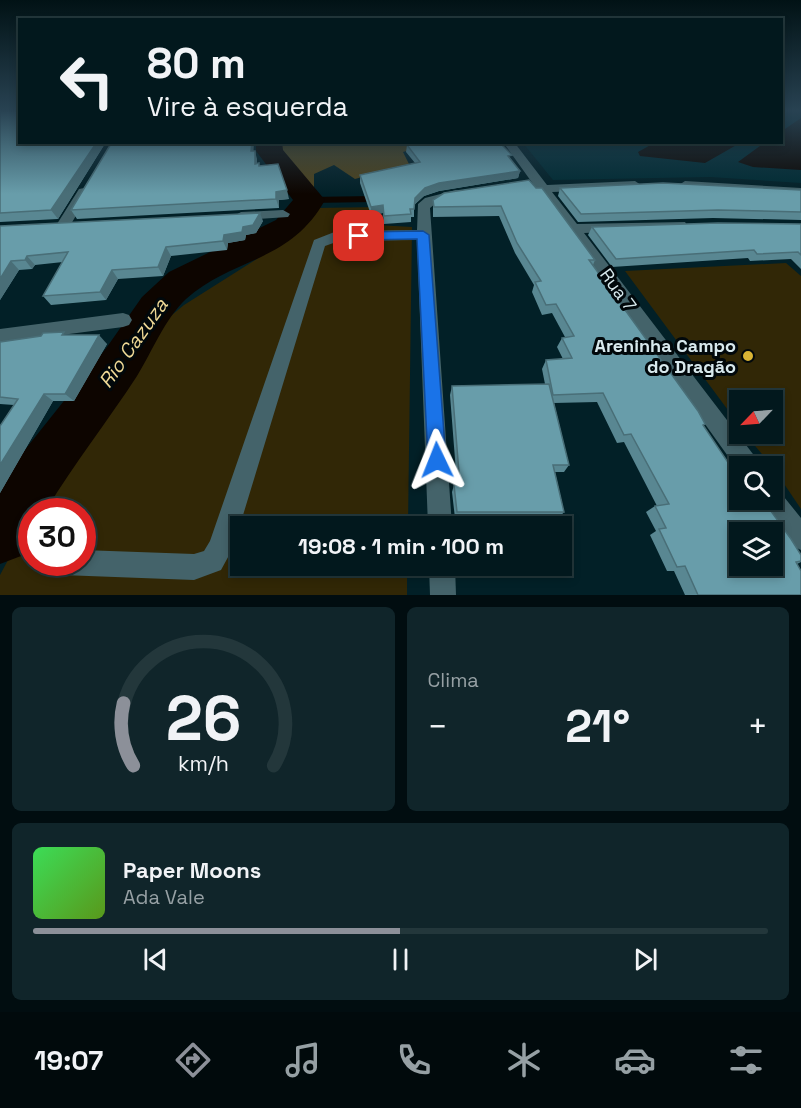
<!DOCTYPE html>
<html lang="pt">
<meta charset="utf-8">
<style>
body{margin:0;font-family:"Space Grotesk",sans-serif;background:#10252a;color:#f1f3f6;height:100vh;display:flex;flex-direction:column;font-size:22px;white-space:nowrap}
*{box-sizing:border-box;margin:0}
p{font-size:20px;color:#96a0a4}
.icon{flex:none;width:33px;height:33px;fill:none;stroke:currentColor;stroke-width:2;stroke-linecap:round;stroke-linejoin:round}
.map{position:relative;height:595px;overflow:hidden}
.side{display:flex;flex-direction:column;gap:12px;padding:12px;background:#010d10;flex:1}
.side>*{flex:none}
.top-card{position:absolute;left:18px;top:18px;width:765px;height:126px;border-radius:0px;box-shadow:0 3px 9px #0003,0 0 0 2px #23373b;background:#02181d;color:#f1f3f6;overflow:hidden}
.needle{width:39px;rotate:245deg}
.buttons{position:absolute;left:729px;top:390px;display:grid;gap:12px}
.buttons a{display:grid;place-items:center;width:54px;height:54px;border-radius:0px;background:#02181d;box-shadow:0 3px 9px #0003,0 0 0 2px #23373b;font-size:30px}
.speed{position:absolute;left:18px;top:498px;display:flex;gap:12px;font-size:30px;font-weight:700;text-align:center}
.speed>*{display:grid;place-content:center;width:78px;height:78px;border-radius:50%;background:#02181d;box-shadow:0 3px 9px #0003,0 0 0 2px #23373b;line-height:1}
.speed .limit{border:9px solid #d22;background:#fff;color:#111}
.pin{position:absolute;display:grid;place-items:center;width:51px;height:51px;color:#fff;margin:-26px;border-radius:12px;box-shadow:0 3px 9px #0006}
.me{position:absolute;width:66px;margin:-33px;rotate:358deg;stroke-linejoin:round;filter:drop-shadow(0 0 4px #0008)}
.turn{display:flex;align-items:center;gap:21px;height:126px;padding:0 30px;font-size:27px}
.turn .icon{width:78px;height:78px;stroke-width:2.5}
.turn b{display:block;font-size:42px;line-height:51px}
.big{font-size:45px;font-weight:600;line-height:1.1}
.side .widget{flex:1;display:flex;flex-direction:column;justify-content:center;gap:9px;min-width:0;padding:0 21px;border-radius:9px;background:#10252a}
.side .dial{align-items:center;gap:0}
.dial svg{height:156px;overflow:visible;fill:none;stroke:#23373b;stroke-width:7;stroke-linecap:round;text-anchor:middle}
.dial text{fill:#f1f3f6;stroke:none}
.song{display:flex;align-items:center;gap:18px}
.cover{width:72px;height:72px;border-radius:9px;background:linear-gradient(135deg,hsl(130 70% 55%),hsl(90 70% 35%))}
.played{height:6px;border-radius:3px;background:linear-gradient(90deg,#8c9099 50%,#23373b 50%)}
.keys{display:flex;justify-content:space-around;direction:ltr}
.heat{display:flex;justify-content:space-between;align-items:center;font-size:33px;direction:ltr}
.side .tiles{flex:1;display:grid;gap:12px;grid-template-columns:1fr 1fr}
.widget:last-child{grid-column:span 2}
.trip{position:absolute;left:230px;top:516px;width:342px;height:60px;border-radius:0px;background:#02181d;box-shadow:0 3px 9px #0003,0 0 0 2px #23373b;font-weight:600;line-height:60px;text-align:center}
.tabs{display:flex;height:96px;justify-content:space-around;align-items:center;background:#010a0c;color:#96a0a4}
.tabs .icon{width:42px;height:42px}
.tabs .current{color:#8c9099}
.tabs b{font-size:27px;color:#f1f3f6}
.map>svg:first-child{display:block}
.built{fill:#002b33}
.green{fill:#312706}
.forest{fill:#4f431c}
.water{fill:#0d0500}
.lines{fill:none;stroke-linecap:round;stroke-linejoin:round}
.stream{stroke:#0d0500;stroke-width:6}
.river{fill:#0d0500;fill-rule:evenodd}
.minor{fill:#44636a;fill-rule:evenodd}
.wall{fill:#598792}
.shaded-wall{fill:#496e77}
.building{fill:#689daa;stroke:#496e77;stroke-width:1.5;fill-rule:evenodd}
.route{fill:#1a73e8;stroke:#114b97;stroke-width:1.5}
.poi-dot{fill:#d9b434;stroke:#01080b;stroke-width:2}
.labels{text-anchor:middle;stroke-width:6;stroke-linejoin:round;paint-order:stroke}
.street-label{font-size:18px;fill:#d8e9ed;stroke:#01080b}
.poi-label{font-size:18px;font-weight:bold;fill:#d8e9ed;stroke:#01080b;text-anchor:end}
.water-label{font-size:20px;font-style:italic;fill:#eed895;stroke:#01080b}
</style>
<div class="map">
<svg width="801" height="595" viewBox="0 0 801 595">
<rect width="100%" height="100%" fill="#022027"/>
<path class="built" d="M782,111h19v72l-91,-6 -157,3 -30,-37 259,-1z"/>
<g class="green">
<path d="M380,207l-3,18 35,2 -4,299h-168v40h167v29h-407v-20l31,-58 1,45h50v-50l-48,-1 26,-46 90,-132 34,-28 98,-62 33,-35z"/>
<path d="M786,263l15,13v233l-29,-43 -27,-32h27v-34h-32l-1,25 -114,-154z"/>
</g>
<path class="forest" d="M425,142l1,3 -23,7 6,12 -54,15 -21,-14 -20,9v17l-37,-48z"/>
<g class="water">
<path d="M801,118v52l-48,-3 -15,-5 26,-19 18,-1v-11z"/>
<path d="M654,143v-1l86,1 -35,20 -65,-7 -2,-4z"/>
</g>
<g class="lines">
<path class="stream" d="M309,200l65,-1"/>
<path class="river" d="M256,142h26l1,8 42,50c-35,63 -92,57 -139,99 -22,21 -33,51 -49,77 -30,46 -64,89 -92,136h-13v22l-11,22 -21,8v-83l107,-134 35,-50 27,-25 107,-52 17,-20 -37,-49z"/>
<g class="minor">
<path d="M503,142h11l33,43 88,-4 6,4 -6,4 -83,3 25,32 108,-2 2,3 -7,4 -96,4 172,225 3,8h-19v7z"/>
<path d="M685,181l116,7v8l-120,-8 -2,-3z"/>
<path d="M84,188l6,4 -19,32 -2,3h-10l-2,-3 22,-35z"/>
<path d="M456,190l5,1v6l-26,7 -5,4 22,318h-24l-11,-286 -78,1 -14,5 -92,302 -12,22 -27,10 -132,-5 -9,-4 -4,-9h33v-12l112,4 10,-3 6,-10 104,-301 23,-9 80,-1 1,-26 7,-6z"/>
<path d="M283,210l7,4 -2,3 -47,3 -7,-4 7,-4z"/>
<path d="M123,313l6,2 3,5 -3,5 -6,2 -123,16v-14z"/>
<path d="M772,489l8,3 21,26v32c-16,-6 -35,-34 -40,-50h11z"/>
<path d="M429,566h26l1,29h-26z"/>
</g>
</g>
<g class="wall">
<path d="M0,111l20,31h86l-48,77 -58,3z"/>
<path d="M407,145l104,15 9,11 -2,7 -79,13 -15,5 -10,9v12h-3v5l-27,2 -1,-11 -12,2 -11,-32v-8l55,-12 -9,-11z"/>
<path d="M255,151l2,12 32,36 -10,1v8l-202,11 -6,-9z"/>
<path d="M529,180l66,80 -2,5 142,208 66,82v7l-4,2 4,31h-116l-11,-24h-7l-17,-36 6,-4 -10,-19 9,-6h2l-33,-64 -7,1 -20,-41 -43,1 15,62 -5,7h-9l9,40 -5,6h-104l-3,-26 2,-7h3l-7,-90 2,-9 93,-2 -3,-15 4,-9 17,-1 -6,-12 5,-9 3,-1 -13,-24 -10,2 -10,-23 2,-7 -19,-32 -16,-37 -66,1v-17z"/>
<path d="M560,188l241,2v30l-88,-2 -135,4 -20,-26z"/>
<path d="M263,221l-7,12 -10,2 -1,5 -17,3 -1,7 -56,6 -8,20 -45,3 -12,21 -55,5 -8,-9 20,-34 -28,3 -3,4 -13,1 -19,30v-74z"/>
<path d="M801,224v45l-10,-10 -41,2 -2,-3 -136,9 -24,-32 4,-8z"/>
<path d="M68,335l39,9 -33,57h-21l-53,92v-67l14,-21 -14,-1v-62z"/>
</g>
<g class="shaded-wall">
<path d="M97,142h9l-48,77 -7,-9z"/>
<path d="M252,142h2l-1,18 -2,-9z"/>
<path d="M255,151l2,8v13l-2,-8z"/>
<path d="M520,171l-2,7 -79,13 -15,5 -10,9 1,-7 10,-10 14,-5z"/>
<path d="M287,190l2,9 -10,1v8l-3,-9v-7z"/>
<path d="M383,205v8l-12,2v-8z"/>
<path d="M260,213l3,8 -7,12 -10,2 -1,5 -17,3 -1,7 -4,-9 1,-6 19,-8z"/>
<path d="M166,247l5,9 -8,20 -5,-9z"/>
<path d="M27,256l8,9 -3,4 -7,-9z"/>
<path d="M11,261l8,9 -19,30v-21z"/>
<path d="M112,270l6,9 -12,21 -6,-8z"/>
<path d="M99,335l8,9 -33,57 -9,-7z"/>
<path d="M44,394l9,7 -53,92v-28z"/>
</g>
<g class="building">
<path d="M0,111h20v31h77l-46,68 -51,3z"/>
<path d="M112,142h140l-1,9h4v13l4,-1v3l19,-2 9,26 -11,2v7l-205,11z"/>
<path d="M417,142h82l13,13 -4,1 12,15 -81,12 -14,5 -10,10 -1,11h-4l1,5 -27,2 -1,-11 -12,2 -11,-32 60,-13 -13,-17z"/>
<path d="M529,180l7,8h6l53,72h-6l109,151 7,13 -2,1 32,48 5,-1v28h23l28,39 10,16v6l-5,1 5,9v24h-103l-13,-29 -8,1 -18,-38 7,-1 -11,-22 14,-2 -38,-70 -7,1 -21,-42 -50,2 -7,-35 26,-2 -10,-20 12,-2 -18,-32 -10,1 -11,-23 6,-1 -24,-38 -16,-37 -67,1 -1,-7 11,-7zM740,532h32v34h-32z"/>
<path d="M663,183l138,7v22l-83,-2 -137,4 -21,-26z"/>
<path d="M260,213l-7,12 -10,2 -1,5 -18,3 -1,6 -57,6 -8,20 -46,3 -12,22 -57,4 25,-44 -41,4 -2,4 -14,1 -11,18v-53z"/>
<path d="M718,223l83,1v31l-3,-3 -41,2 -3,-4 -138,9 -24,-32z"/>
<path d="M64,332l-2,3h37l-34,59h-21l-44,71v-39l18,-27 -18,-2v-55l41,-6 2,-3z"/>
<path d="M549,384l20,81h-16l11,47h-107l-3,-27h6l-8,-99z"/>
</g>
<linearGradient id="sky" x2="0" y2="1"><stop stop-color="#011215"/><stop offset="0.57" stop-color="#284252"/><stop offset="1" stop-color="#284252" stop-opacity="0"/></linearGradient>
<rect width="801" height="194" fill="url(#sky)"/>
<path class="route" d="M423,231l6,4 17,225 -3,7 -6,2 -7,-2 -2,-7 -11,-221 -58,1 -6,-4 6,-4z"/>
<circle class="poi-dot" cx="748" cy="356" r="6"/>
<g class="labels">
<g class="street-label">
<text transform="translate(618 290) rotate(54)" y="6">Rua 7</text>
</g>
<g class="poi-label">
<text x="736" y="352">Areninha Campo<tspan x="736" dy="21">do Dragão</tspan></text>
</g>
<g class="water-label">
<text transform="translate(133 343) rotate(-55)" y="7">Rio Cazuza</text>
</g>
</g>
</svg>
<div class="buttons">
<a><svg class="needle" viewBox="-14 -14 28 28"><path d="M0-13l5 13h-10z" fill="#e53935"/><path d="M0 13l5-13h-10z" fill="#96a0a4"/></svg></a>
<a><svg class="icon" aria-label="search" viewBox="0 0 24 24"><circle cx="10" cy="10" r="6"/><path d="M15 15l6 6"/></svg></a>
<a><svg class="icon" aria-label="layers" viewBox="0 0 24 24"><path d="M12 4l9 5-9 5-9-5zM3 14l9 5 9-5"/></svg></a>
</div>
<div class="speed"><div class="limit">30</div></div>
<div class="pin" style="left:359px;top:236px;background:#d93025"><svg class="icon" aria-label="arrive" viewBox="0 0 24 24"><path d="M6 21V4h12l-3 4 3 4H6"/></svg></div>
<svg class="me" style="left:437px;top:460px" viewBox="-20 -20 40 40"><path d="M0-17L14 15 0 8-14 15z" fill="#1a73e8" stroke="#fff" stroke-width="4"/></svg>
<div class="trip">19:08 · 1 min · 100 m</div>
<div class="top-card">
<div class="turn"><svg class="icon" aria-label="left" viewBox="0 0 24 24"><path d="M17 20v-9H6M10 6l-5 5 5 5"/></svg><div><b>80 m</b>Vire à esquerda</div></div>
</div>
</div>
<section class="side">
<div class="tiles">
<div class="widget dial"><svg viewBox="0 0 100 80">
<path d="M14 69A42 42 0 1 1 86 69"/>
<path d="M14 69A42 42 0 0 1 9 37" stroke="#8c9099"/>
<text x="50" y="56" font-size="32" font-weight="700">26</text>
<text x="50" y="72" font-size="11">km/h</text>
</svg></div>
<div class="widget"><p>Clima</p>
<div class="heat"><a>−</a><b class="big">21°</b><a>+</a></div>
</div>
<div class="widget">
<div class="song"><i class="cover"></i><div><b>Paper Moons</b><p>Ada Vale</p></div></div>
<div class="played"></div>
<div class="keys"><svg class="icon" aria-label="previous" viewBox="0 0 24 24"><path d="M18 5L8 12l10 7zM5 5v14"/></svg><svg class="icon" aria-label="pause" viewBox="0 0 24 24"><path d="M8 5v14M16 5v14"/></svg><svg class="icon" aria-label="next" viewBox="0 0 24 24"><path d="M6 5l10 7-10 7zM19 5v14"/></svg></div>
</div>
</div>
</section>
<nav class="tabs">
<b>19:07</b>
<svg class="icon current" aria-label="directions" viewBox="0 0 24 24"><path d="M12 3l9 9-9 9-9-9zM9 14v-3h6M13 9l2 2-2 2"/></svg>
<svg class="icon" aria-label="music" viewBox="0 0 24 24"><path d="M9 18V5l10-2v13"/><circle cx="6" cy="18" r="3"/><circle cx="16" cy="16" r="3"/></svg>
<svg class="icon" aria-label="phone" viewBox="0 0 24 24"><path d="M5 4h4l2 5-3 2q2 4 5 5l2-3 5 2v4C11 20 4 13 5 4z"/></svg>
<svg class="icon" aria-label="climate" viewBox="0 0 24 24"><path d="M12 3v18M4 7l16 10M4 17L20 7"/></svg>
<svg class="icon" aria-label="car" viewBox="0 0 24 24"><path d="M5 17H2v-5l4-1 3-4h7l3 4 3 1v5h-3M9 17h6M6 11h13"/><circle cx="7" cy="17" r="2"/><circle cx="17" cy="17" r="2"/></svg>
<svg class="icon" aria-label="filters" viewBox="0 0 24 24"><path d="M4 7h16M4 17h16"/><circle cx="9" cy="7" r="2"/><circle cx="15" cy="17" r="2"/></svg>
</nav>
